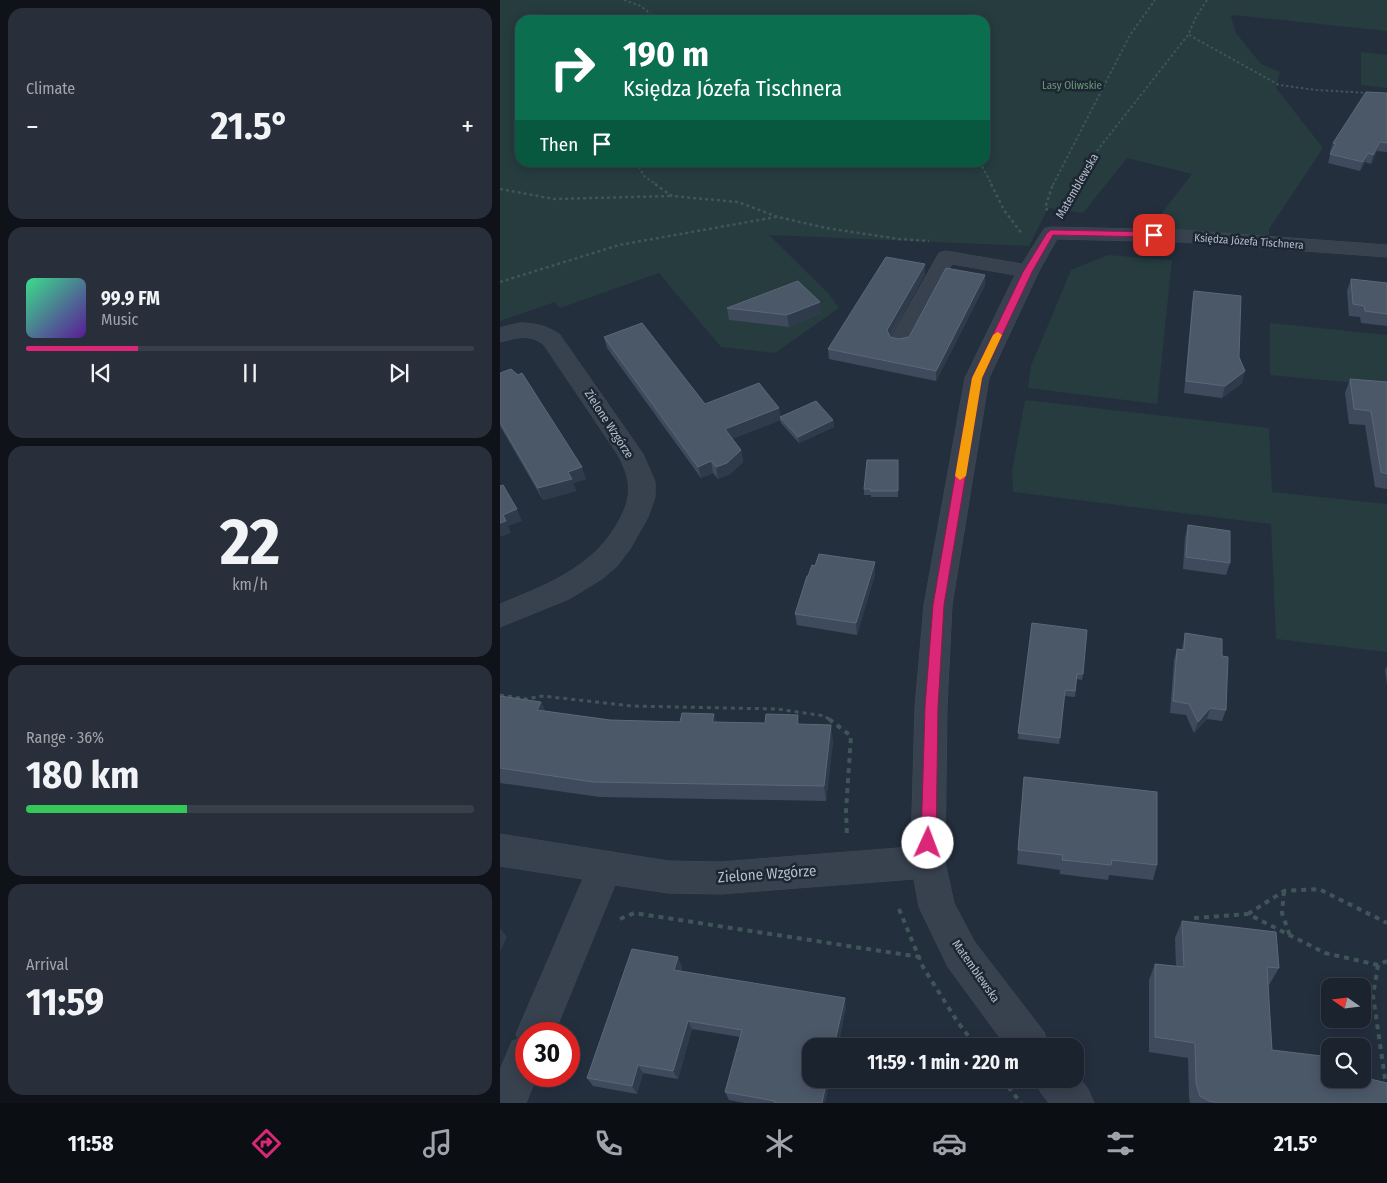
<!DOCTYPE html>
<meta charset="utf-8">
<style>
body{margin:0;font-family:"Fira Sans Condensed",sans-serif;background:#282f3a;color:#f1f3f6;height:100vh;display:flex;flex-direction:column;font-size:19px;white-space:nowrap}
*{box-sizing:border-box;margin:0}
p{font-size:16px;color:#a0a4aa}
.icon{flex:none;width:28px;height:28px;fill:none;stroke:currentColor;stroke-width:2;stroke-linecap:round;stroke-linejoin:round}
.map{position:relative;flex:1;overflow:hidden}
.sheet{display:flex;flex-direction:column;gap:8px;padding:8px;background:#0f1319;width:500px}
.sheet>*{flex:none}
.top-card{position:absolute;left:15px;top:15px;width:475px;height:152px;border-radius:15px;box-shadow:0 2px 12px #0003,0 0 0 1px #39404a;background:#0b6e4f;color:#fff;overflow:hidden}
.needle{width:32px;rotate:284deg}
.tools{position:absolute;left:821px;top:978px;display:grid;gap:10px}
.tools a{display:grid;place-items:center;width:50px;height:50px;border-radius:10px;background:#1b232e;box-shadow:0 2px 12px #0003,0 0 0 1px #39404a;font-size:25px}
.speed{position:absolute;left:15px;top:1022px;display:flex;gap:10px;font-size:25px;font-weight:700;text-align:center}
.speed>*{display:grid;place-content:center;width:65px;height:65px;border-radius:50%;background:#1b232e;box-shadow:0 2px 12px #0003,0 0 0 1px #39404a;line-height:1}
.speed .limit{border:8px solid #d22;background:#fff;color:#111}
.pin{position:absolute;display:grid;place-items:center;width:42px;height:42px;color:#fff;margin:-21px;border-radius:10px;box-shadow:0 2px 8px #0006}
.me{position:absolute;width:55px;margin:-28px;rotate:2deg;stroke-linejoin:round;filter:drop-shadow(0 0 4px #0008)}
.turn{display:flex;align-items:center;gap:18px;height:105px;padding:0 25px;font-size:22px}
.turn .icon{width:65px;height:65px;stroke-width:2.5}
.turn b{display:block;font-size:35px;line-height:42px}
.then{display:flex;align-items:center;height:48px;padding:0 25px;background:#0003;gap:10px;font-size:19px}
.big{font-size:38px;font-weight:700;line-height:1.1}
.sheet .tile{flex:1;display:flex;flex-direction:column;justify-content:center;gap:8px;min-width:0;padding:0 18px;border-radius:15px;background:#282f3a}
.sheet .dial{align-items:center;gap:0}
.dial b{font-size:65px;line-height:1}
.song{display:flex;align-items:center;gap:15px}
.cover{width:60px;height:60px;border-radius:8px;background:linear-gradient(135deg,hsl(150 70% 55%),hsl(270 70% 35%))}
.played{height:5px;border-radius:2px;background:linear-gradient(90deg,#db2777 25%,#39404a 25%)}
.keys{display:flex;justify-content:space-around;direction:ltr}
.heat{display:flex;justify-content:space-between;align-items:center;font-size:28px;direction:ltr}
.charge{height:8px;border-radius:4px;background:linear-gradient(90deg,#34c759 36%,#39404a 0)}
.trip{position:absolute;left:302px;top:1038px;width:282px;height:50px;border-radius:15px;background:#1b232e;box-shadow:0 2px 12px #0003,0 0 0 1px #39404a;font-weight:700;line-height:50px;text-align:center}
.menu{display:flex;height:80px;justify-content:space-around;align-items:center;background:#0b0e12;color:#a0a4aa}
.menu .icon{width:35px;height:35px}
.menu .active{color:#db2777}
.menu b{font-size:22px;color:#f1f3f6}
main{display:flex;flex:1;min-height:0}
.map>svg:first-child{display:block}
.green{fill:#263c3f;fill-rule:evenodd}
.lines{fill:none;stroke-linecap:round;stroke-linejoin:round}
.minor-casing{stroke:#414a57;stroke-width:1}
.path-far3{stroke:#3f5557;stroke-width:2;stroke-dasharray:2.5 2.5;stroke-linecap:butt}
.path-far2{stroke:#3f5557;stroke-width:2.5;stroke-dasharray:3 3;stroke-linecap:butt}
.path-far1{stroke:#3f5557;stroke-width:3;stroke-dasharray:4 4;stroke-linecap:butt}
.path{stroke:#3f5557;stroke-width:4;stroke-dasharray:5 5;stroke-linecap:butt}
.minor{fill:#38414e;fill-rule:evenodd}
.wall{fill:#3f4b5c}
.shaded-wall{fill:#2f3b4b}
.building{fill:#4b5868;stroke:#5c6777}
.route{fill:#db2777;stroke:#8e194d}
.slow{fill:#f59e0b}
.labels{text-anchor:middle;stroke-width:5;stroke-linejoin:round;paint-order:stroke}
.far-park-label{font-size:11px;fill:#6b9a76;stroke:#1d2633}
.far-street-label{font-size:11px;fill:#b4bcc9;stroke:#1d2633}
.street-label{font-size:12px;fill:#b4bcc9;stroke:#1d2633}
.near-street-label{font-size:15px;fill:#b4bcc9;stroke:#1d2633}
</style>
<main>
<section class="sheet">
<div class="tile"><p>Climate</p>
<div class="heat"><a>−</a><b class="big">21.5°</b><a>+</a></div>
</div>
<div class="tile">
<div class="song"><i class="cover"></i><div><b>99.9 FM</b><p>Music</p></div></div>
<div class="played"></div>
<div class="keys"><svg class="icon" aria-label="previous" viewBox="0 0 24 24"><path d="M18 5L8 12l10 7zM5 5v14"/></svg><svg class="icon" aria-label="pause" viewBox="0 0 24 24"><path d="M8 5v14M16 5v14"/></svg><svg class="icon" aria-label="next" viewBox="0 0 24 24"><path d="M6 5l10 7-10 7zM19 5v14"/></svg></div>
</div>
<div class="tile dial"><b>22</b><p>km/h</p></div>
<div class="tile"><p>Range · 36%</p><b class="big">180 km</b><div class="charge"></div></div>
<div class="tile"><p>Arrival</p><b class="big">11:59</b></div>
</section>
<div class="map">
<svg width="887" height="1103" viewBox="0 0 887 1103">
<rect width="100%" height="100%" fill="#242f3e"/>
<g class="green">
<path d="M0,0h887v31l-154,-16 -2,2 5,16 25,31 19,8 -4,16 47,60 -54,81v7l-119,-8 42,-54 -65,-16 -44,55 -35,-5 -19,38 -260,-11 59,58 11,15 -64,45 -54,-6 -62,-74 -99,35 -5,-6 -55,19zM20,20h465v142h-465z"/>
<path d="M861,52l26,3v33l-26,-3z"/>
<path d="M608,255l64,5 -15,144 -129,-16 3,-22 40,-96z"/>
<path d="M770,323l117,12v51l-117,-11z"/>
<path d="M525,400l244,28 3,64 115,12v148l-111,-13 -5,-115 -258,-32 -1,-20z"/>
</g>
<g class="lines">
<defs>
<g id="minor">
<path d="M551,227l130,3 206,15v12l-206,-15 -124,-3 -18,32 -50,107 -37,227 -5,102 -2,155 9,41 20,38 70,91 5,14h-43l-58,-79 -29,-60 -5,-28 -194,15 -52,-1 -53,-8 -61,149h-28v42h11l-11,27h-26v-33l12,-29 6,-2 -2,-5 67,-155 -83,-13v-32l168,27 52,1 191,-15 4,-140 9,-102 41,-227 50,-103 -63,-11 -44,82 -8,2 -8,-2 -3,-5 50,-88 7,-2 76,13 22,-35z"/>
<path d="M20,323c15,0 28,3 40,12l83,119 12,28v15l-7,20 -18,32 -13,17 -15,13 -33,20 -69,28v-23c44,-18 90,-35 116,-78 16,-27 17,-43 2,-71l-74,-110c-15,-12 -27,-7 -44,-3v-14z"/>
<path d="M576,1074l12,15 6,14h-45l-8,-10 -6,-14h41z"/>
</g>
</defs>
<use href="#minor" class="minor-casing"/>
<g class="path-far3">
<path d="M124,0l17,6 16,14"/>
<path d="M689,35l90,50 37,5 53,3"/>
<path d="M139,162l-1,3 6,11 13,9"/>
<path d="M480,162l12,23"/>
<path d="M553,185l77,-150 25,-35"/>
<path d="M576,185l13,-24 99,-126 8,-18 11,-17"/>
</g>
<g class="path-far2">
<path d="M155,184l17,12 66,6 40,15 48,11 73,11 30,2"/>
<path d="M491,184l13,26 18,24"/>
<path d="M0,189l54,10 117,-3"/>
<path d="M548,210l-3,-2 8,-24"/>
<path d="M562,210l14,-26"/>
<path d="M0,282l119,-37 157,-28"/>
</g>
<path class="path-far1" d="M0,695l27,4 15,-3 90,10 145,3 48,7 6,5"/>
<g class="path">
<path d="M329,719l22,17 -5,75 1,24"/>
<path d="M784,891l-2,22 8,23"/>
<path d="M399,909l24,58 34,54 19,25"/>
<path d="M748,914l36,-23 35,-2 68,34"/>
<path d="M694,918l54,-4 77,39 53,12 9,-4"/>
<path d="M120,919l14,-6 286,44"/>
<path d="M878,965l-5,31 14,96"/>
<path d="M502,1079l19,24"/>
</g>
<use href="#minor" class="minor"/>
</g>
<g class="wall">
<path d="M887,93v59l-10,-1 -6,13 -6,-2 -5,9 -32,-8 3,-11h-1l3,-9z"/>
<path d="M425,274l-35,63 9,2 10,-2 76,-52 -49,96 -107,-22 -1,-10z"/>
<path d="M851,279l36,4v43l-26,-3 -1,-6 -11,-1 -2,-25z"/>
<path d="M694,291l45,66 3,26 -20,15 -38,-5 8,-90z"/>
<path d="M227,308l94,5 -32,14 -60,-7z"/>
<path d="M104,337l101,67 76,13 52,3 1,7 -35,16 -18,-20 -1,-3 -48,19 9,11 2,12 -13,12 -12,5 -5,-6 -12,5 -94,-130z"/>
<path d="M0,373l86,106 -13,4 3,8 -33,9 -43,-74z"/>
<path d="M850,379l37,3v107l-12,-2 -10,-62 -16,-1 -4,-31z"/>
<path d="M398,460v37h-27v-2h-7v-6z"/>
<path d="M688,525l42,38 -4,12 -43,-6 2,-32z"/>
<path d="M375,574l-18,61 -60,-10 -2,-11z"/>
<path d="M532,623l51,51 -1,6 -5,-1 -2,18 -10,-1 -6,48 -41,-5z"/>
<path d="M685,633l37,23 4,54 -4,11 -15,-2 -13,14 -8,-18 -16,-2 4,-53 3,-11h5z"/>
<path d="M887,666v19l-2,-15z"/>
<path d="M0,696l45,15 65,9 190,4 33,17 -7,60 -226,-4 -100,-14z"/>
<path d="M524,777l133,88 -4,15 -44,-5 -1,5 -48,-6v-4l-43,-6z"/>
<path d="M682,921l97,47 -10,17h-1l4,65 58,29 57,24h-197l-1,-6 -1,-39 -39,-6v-72l6,-16 21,2 -1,-28z"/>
<path d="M182,966l-1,5 165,36 -8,39h-27l14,57h-80l-16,-3 -4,-8 15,-55 -48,-8 -14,50 -35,-6 -6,21 -44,-8 -6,-8z"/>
</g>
<g class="shaded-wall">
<path d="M880,142l-3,9 -6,13 2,-9z"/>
<path d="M868,153l-3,9 -5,9 3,-9z"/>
<path d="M425,264v10l-38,66v-10z"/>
<path d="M485,275v10l-49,96v-10z"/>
<path d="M320,302l1,11 -32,14 -2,-12z"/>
<path d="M745,371l-3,12 -20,15 3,-12z"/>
<path d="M279,408l2,10 -1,-1v3l-53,21 -2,-12z"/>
<path d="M333,420l1,7 -35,16 -1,-6z"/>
<path d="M241,450l2,12 -13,12 -12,5 -2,-12z"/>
<path d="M211,461l2,12 -12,5 -3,-11z"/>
<path d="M82,467l4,12 -13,4 3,8 -33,9 -5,-12 30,-16z"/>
<path d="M17,509l5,12 -14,5 3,7 -11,4v-14l3,-8z"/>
<path d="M375,562v12l-18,61 -1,-12z"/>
<path d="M41,702l8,16 -12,-8z"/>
<path d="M710,708l-3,11 -13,14 4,-11z"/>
<path d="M214,714l4,16 -6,-8z"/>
<path d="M298,715l3,16 -4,-7z"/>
<path d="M331,725l2,16 -7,60 -2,-15z"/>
<path d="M0,928l7,9 -7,15z"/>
<path d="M178,957l4,9 -4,13 -4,-9z"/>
<path d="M345,998l1,9 -8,39h-4z"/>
<path d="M188,1021l4,8 -14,50 -5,-8z"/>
<path d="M138,1065l5,8 -6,21 -5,-8z"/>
<path d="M327,1079h4l-6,24h-3z"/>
</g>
<g class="building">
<path d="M866,92l21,1v50l-7,-1 -7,13 -5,-2 -5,9 -33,-8 6,-10 -3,-1z"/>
<path d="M386,257l39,7 -38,66 3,7 9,2 10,-2 37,-69 39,7 -49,96 -108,-22z"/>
<path d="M851,279l36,4v31l-22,-3 -1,-5 -11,-2z"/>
<path d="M298,281l22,21 -33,13 -60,-7z"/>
<path d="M694,291l47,5 -2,61 6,14 -20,15 -39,-5z"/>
<path d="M142,323l63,81 54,-21 20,25 -54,21 16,21 -14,13 -11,4 -5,-6 -13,6 -94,-130z"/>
<path d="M11,369l7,6 4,-2 60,94 -14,5 4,7 -34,9 -38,-66v-49z"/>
<path d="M850,379l37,3v92l-6,-2 -10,-61 -17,-2z"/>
<path d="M316,401l17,19 -35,17 -18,-20z"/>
<path d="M367,460h31v31h-28l1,-2h-7z"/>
<path d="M3,485l14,24 -14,6 3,6 -6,2v-37z"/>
<path d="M688,525l42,6v32l-44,-6z"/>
<path d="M319,554l56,8 -19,61 -61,-9 12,-38h1l4,-11 3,1z"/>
<path d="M532,623l55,7 -4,44h-6l-2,17 -10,-1 -5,48 -42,-5z"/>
<path d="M685,633l37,6v17l6,1 -2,53 -16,-2 -12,14 -9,-18 -16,-3 4,-52 7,1z"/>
<path d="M0,696l41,6 -4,8 73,10 70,2 2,-9 32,1 -2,8 53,1 1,-9 32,1 -1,9 34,1 -7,61 -231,-4 -93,-14z"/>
<path d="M524,777l133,15v73l-45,-5 -1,5 -49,-5 1,-5 -45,-5z"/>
<path d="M682,921l94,11 3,36 -12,-1 5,83 58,7v22h32v-2l25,6v20h-169l-9,-2 -9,-5 -4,-13 -1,-40 -40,-6v-73l29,3z"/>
<path d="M132,949l46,8 -4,13 171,28 -11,48h-23v33h16l-5,24h-48l1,-2 -50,-9 17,-62 -54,-9 -15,50 -35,-6 -6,21 -45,-8z"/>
</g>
<path class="route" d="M551,230l103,2 4,3 -4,2 -101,-2 -21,37 -50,106 -38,227 -6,102 -2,136 -3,5 -5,2 -4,-2 -3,-5 4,-136 8,-102 39,-227 51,-106 24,-39z"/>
<path class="slow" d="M498,332l4,3 -20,43 -16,98 -6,4 -5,-4 17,-98 21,-43z"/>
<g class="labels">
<g class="far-park-label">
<text x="572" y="89">Lasy Oliwskie</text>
</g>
<g class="far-street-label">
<text transform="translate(749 241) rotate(4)" y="4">Księdza Józefa Tischnera</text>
</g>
<g class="street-label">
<text transform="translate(577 186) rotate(-60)" y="4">Matemblewska</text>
<text transform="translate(109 424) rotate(57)" y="4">Zielone Wzgórze</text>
<text transform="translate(476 971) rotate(55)" y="4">Matemblewska</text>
</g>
<g class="near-street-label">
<text transform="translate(267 874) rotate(-4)" y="5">Zielone Wzgórze</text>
</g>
</g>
</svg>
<div class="tools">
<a><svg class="needle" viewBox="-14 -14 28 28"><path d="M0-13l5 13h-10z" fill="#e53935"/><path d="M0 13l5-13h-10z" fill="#a0a4aa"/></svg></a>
<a><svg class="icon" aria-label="search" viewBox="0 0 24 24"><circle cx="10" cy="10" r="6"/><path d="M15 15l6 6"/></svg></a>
</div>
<div class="speed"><div class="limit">30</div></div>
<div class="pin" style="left:654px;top:235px;background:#d93025"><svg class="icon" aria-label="arrive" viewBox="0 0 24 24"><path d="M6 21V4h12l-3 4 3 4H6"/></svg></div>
<svg class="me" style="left:428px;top:843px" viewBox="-20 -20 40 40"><circle r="19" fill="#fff"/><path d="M0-13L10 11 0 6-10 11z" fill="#db2777"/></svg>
<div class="trip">11:59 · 1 min · 220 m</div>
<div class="top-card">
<div class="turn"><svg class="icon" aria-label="right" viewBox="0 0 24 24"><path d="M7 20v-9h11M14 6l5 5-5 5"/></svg><div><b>190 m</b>Księdza Józefa Tischnera</div></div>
<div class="then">Then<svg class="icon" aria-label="arrive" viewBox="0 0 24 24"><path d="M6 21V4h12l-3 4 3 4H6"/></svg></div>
</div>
</div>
</main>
<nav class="menu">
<b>11:58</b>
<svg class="icon active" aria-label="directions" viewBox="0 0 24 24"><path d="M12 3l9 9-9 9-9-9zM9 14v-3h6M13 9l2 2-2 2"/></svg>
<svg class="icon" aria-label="music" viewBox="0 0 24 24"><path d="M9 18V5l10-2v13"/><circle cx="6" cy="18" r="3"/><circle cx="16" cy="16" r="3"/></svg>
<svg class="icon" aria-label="phone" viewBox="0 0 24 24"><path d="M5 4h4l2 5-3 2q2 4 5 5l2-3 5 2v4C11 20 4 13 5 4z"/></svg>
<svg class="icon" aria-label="climate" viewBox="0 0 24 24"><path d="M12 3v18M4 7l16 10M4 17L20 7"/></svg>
<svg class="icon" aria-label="car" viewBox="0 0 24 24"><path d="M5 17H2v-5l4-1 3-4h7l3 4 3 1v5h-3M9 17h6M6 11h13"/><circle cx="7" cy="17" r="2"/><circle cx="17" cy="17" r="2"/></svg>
<svg class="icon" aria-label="filters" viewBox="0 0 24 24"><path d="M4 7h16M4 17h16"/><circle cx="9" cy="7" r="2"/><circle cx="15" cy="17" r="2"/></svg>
<b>21.5°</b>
</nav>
